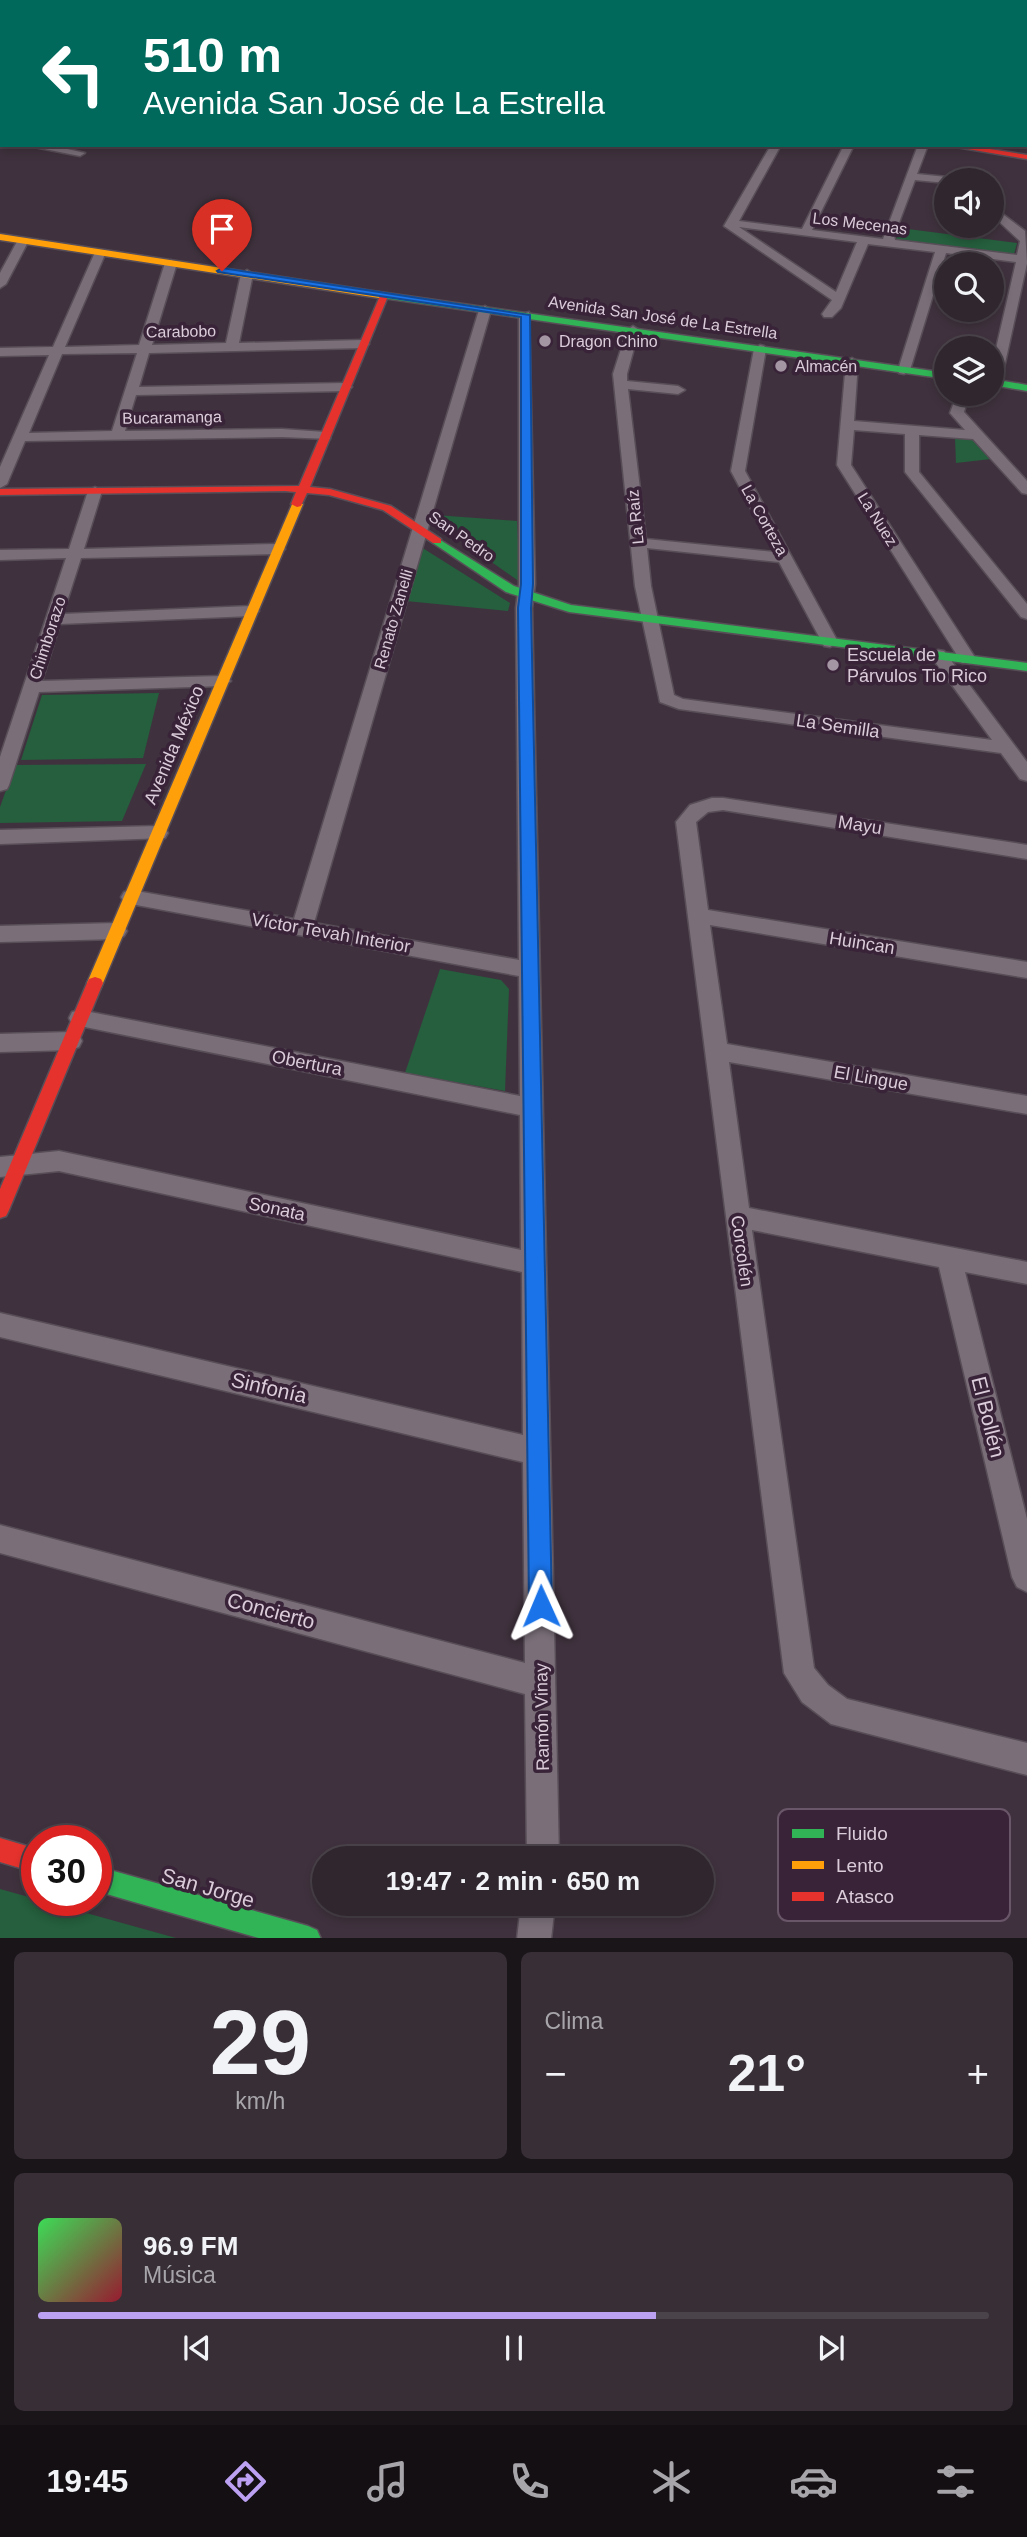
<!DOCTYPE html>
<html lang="es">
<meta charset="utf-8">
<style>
body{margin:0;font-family:Arial,sans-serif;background:#372e36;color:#f1f3f6;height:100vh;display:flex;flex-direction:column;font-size:26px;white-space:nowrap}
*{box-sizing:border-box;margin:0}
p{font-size:23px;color:#a7a5aa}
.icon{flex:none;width:38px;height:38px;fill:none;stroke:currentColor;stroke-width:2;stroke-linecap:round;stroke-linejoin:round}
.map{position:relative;height:1938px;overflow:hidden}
.panel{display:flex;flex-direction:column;gap:14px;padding:14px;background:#1a1519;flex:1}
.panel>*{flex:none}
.guide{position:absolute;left:0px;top:0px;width:1027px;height:147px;box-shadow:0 4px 10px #0003,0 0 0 2px #4a434a;background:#00695c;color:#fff;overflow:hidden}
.buttons{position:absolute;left:934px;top:168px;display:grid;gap:14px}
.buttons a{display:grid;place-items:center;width:70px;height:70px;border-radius:50%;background:#2f262e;box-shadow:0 4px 10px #0003,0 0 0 2px #4a434a;font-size:35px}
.speed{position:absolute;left:21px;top:1825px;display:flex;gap:14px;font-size:35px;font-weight:700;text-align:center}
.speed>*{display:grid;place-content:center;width:91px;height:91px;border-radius:50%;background:#2f262e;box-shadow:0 4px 10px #0003,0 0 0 2px #4a434a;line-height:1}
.speed .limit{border:10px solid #d22;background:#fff;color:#111}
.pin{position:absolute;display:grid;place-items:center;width:60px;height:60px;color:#fff;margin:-72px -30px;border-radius:50% 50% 50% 0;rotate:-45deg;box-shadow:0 0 7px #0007}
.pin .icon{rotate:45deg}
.me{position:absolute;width:77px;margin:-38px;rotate:359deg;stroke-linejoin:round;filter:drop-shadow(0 0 5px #0008)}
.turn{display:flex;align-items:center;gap:24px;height:147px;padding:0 28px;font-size:32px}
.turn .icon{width:91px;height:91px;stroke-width:2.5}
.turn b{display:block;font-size:49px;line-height:60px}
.big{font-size:52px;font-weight:800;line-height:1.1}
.panel .widget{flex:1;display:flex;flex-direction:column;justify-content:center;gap:10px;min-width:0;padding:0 24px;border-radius:10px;background:#372e36}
.panel .dial{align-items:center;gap:0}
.dial b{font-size:91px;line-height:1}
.song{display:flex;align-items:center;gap:21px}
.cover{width:84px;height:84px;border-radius:10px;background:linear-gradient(135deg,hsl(130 70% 55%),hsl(350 70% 35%))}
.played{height:7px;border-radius:4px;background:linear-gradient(90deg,#bca0f2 65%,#4a434a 65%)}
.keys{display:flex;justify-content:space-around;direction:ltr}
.heat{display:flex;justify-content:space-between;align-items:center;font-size:38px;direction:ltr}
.panel .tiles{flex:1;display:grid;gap:14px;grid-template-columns:1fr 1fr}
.widget:last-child{grid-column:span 2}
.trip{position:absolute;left:312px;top:1846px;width:402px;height:70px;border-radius:35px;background:#2f262e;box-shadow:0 4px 10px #0003,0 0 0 2px #4a434a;font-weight:800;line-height:70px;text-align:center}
.tabs{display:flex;height:112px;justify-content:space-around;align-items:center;background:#130f12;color:#a7a5aa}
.tabs .icon{width:49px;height:49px}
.tabs .selected{color:#bca0f2}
.tabs b{font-size:32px;color:#f1f3f6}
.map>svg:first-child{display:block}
.green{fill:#255f3d}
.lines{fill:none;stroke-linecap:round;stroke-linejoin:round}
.street-casing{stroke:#584e58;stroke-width:3}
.fast-casing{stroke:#584e58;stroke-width:3}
.slow-casing{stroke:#584e58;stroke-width:3}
.jam-casing{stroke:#584e58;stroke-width:3}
.street{fill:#7a6f79;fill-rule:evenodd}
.fast{fill:#30b455;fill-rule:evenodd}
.slow{fill:#ff9f0a;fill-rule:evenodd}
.jam{fill:#e5322d;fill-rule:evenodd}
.route{fill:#1a73e8;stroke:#114b97;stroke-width:2}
.poi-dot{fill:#a496a3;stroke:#392338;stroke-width:2.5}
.labels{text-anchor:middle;stroke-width:7;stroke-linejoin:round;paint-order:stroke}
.far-street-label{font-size:16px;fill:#dbccda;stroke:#392338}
.far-poi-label{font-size:16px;fill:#dbccda;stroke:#392338;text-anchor:start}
.poi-label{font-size:18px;fill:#dbccda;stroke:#392338;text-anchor:start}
.street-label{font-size:18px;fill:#dbccda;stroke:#392338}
.near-street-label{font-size:21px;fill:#dbccda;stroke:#392338}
.key{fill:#392338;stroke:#6a5669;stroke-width:2}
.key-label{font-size:19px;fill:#dbccda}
</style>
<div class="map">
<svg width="1027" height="1939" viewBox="0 0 1027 1939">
<rect width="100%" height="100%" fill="#3f323e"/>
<g class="green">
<path d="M900,228l117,15 -3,11 -118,-15z"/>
<path d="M955,438l21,1 15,20 -35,4z"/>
<path d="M435,515l82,6 3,61 -87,-61z"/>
<path d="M421,547l89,56 -2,8 -102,-10z"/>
<path d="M159,693l-16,65 -122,2 21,-65z"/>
<path d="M146,764l-24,57 -122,2v-16l15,-42z"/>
<path d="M440,969l61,11 8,9 -4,102 -100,-18z"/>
<path d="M0,1889l176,49h-176z"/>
</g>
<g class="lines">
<defs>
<g id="street">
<path d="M325,0h20l2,2h-21z"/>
<path d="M378,0h10l-12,2z"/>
<path d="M711,0h20l2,2h-21z"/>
<path d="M752,0h9l1,2h-9z"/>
<path d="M0,73l2,1v6l-2,-1z"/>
<path d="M2,99v6l-2,1v-6z"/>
<rect x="0" y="138" width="2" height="6"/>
<path d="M24,145h26l35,8 -5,3z"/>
<path d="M771,145h10l-42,76 63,8 42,-84h10l-42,85 71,9 35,-94h10l-11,29 30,3 5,3h-5v3l-32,-3 -21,56 1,4 122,15 3,-14 -28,-26v-9l33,25 2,32 -27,123h-8v-20l24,-104 -70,-9 -36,117 -6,4 -5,-1 -1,-3 37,-118 -67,-8 -27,64 -9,9h-8l-2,-3 10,-14 -108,-74zM739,227l118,15 -21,50z"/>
<path d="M19,238l10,2 -23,44 -6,4v-15z"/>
<path d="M96,250l10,2 -41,95 74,-2 26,-82 6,-3 6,3 -25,82 74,-2 15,-69 6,-4 6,4 -14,69 124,-3 6,4 -6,4 -214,5 -10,34 206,-4 7,4 -7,4 -209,4 -11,36 157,-2 43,3 5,1v6l-48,-2 -257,4 -18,43 -7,4v-21l49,-112 -49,1v-8l53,-1zM137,353l-25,78 -83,2 33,-79z"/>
<path d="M485,306l6,4 -177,613 205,37 -3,-352 3,-24v-269l10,-3 6,272 -3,24 27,1250h-32l-2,-164 -525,-141v-28l525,138 -2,-201 -523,-125v-24l523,122 -1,-163 -463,-101 -59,6v-20l59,-6 462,99 -1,-135 -440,-89 -8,-2 -3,-6 3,-6 8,-2 440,86 -1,-120 -388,-72 -7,-2 -3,-5 3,-5 7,-2 163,29 185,-609z"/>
<path d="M633,326l6,4 -12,44v7l51,5 7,4 -7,4 -50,-5 18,150 128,13 -43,-81 23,-122 6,-4 4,1 2,3 -21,122 93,171 -8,5 -6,-1 -45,-84 -132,-14 4,38 23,109 9,4 309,41 -62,-85 8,-5 6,1 83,111v19l-7,-2 -19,-26 -322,-44 -19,-7 -25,-116 -22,-212 14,-44z"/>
<path d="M852,358l6,4 -4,59 111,9 -15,-17 7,-19h12l-5,18 63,69v13l-5,-1 -49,-54 -54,-4v37l108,132v15l-6,-2 -116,-145v-38l-51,-4 -3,35 125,194 -2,4h-12l-125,-198 9,-103z"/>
<path d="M95,487l7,4 -18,58 193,-5 8,5 -8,5 -196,4 -18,56 188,-8 8,5 -8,5 -191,8 -18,57 180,-5 9,5 -9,5 -183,6 -30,93 -2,4 -7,2v-34l66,-199 -66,2v-10l69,-1 19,-58z"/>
<path d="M712,798h11l304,47v14l-304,-49 -15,2 -12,10 12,88 319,52v16l-317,-53 17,119 300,52v18l-298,-52 20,146 278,54v22l-62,-12 62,247v73l-10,-5 -5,-10 -73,-310 -187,-37 62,438 14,17 19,14 180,44v32l-196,-51 -29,-22 -18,-29 -108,-851 14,-17z"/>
<path d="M158,826l7,2 3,5 -3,5 -165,6v-14z"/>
<path d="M117,923l7,3 3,5 -3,5 -7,3 -117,3v-16z"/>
<path d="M71,1032l8,3 3,6 -3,6 -8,3 -71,2v-18z"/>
<path d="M521,1904h34l-4,35h-34z"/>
</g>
<g id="fast">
<path d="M379,292l568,81v6l-571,-82 -1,-2z"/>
<path d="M992,379l35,6v6l-35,-6z"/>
<path d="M437,538l77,48 57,19 456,58v8l-458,-59 -63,-20 -73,-49 -2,-2z"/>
<path d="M96,1866l212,60 9,4 4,9h-59l-166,-48z"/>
</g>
<g id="slow">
<path d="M0,7l2,1v4l-2,-1z"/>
<path d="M0,234l379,58 4,3 -4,3 -379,-58z"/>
<path d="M293,502l10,2 -200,479 -2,4h-12l-2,-4z"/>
</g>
<g id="jam">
<path d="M944,145h20l63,10v4z"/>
<path d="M384,293l4,3 -78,191 20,2 61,17 50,33v4h-8l-50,-33 -54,-15 -22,-2 -6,13 -4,1 -6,-3 5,-12 -11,-1 -285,4v-6l299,-3 81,-190z"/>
<path d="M95,977l6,2 2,4 -94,227 -3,6 -6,2v-29l87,-206 2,-4z"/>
<path d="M0,1838l37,11v24l-37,-11z"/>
</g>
</defs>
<use href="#street" class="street-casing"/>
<use href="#fast" class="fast-casing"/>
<use href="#slow" class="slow-casing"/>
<use href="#jam" class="jam-casing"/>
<use href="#street" class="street"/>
<use href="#fast" class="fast"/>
<use href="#slow" class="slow"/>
<use href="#jam" class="jam"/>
</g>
<path class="route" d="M222,268l308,47 3,269 -2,24 21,998 -4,8 -7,3 -8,-3 -4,-8 -11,-998 3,-24v-267l-303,-45 -1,-1z"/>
<g class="poi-dot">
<circle cx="545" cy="341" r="7"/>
<circle cx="781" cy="366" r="7"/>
<circle cx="833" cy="665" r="7"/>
</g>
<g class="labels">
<g class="far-street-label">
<text transform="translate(860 223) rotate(7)" y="6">Los Mecenas</text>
<text transform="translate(663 317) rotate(8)" y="6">Avenida San José de La Estrella</text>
<text transform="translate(181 331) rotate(-1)" y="6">Carabobo</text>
<text transform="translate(172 417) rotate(-1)" y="6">Bucaramanga</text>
<text transform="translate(635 517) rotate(-96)" y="6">La Raíz</text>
<text transform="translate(878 519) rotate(58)" y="6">La Nuez</text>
<text transform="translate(765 520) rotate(61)" y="6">La Corteza</text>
<text transform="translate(462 536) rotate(35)" y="6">San Pedro</text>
<text transform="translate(393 619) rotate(-74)" y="6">Renato Zanelli</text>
<text transform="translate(47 638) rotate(-72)" y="6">Chimborazo</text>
</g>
<g class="far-poi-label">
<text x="559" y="347">Dragon Chino</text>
<text x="795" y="372">Almacén</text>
</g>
<g class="poi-label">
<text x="847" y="661">Escuela de<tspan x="847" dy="21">Párvulos Tio Rico</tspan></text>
</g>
<g class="street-label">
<text transform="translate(838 726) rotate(8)" y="6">La Semilla</text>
<text transform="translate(174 745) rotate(-67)" y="6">Avenida México</text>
<text transform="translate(860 825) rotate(9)" y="6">Mayu</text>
<text transform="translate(331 933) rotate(10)" y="6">Víctor Tevah Interior</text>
<text transform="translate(862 943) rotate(9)" y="6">Huincan</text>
<text transform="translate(307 1063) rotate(11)" y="6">Obertura</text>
<text transform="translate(871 1078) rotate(10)" y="6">El Lingue</text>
<text transform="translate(277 1209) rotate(12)" y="6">Sonata</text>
<text transform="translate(742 1251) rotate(82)" y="6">Corcolén</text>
<text transform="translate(542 1717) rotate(-91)" y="6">Ramón Vinay</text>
</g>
<g class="near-street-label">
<text transform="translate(269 1388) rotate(13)" y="7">Sinfonía</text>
<text transform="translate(988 1417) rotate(76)" y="7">El Bollén</text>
<text transform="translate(271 1611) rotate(15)" y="7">Concierto</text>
<text transform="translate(208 1888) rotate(16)" y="7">San Jorge</text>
</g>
</g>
<rect x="778" y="1809" width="232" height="112" rx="10" class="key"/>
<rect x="792" y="1829" width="32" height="9" fill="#30b455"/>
<rect x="792" y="1861" width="32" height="8" fill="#ff9f0a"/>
<rect x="792" y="1892" width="32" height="9" fill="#e5322d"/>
<g class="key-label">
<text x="836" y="1840">Fluido</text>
<text x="836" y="1872">Lento</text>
<text x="836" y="1903">Atasco</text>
</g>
</svg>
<div class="buttons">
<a><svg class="icon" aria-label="sound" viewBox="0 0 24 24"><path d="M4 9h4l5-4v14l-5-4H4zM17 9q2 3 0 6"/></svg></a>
<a><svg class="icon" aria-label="search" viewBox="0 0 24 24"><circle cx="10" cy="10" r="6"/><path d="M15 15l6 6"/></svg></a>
<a><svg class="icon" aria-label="layers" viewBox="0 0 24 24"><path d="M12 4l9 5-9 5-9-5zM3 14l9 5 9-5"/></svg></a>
</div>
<div class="speed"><div class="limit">30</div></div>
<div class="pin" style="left:222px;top:271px;background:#d93025"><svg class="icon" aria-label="arrive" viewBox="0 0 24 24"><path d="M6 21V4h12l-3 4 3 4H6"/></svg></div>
<svg class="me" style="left:541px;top:1606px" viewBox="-20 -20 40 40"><path d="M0-17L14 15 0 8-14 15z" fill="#1a73e8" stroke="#fff" stroke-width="4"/></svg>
<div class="trip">19:47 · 2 min · 650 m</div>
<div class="guide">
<div class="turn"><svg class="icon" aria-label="left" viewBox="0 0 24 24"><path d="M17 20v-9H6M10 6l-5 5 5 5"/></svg><div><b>510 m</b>Avenida San José de La Estrella</div></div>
</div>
</div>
<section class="panel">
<div class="tiles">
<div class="widget dial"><b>29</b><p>km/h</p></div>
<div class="widget"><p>Clima</p>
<div class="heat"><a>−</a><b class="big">21°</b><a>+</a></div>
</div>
<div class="widget">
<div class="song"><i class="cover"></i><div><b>96.9 FM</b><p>Música</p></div></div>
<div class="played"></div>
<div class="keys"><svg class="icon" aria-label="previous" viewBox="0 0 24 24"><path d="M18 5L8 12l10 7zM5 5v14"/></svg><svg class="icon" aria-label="pause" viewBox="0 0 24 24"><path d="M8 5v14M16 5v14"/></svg><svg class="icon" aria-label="next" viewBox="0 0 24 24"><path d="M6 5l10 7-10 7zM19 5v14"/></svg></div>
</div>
</div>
</section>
<nav class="tabs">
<b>19:45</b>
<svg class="icon selected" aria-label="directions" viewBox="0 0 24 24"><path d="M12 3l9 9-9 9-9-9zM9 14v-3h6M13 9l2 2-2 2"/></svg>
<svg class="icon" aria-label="music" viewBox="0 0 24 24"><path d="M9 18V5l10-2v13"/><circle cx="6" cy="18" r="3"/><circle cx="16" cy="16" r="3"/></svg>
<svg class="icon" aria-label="phone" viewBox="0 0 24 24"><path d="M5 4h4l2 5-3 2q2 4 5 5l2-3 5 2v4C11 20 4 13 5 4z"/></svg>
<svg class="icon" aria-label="climate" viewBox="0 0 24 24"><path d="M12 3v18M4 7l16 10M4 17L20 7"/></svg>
<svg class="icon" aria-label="car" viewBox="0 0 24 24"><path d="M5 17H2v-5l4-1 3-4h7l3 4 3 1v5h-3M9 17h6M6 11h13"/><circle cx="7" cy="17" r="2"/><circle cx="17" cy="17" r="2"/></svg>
<svg class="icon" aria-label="filters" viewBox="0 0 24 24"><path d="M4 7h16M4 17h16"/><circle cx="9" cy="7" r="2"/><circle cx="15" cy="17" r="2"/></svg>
</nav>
